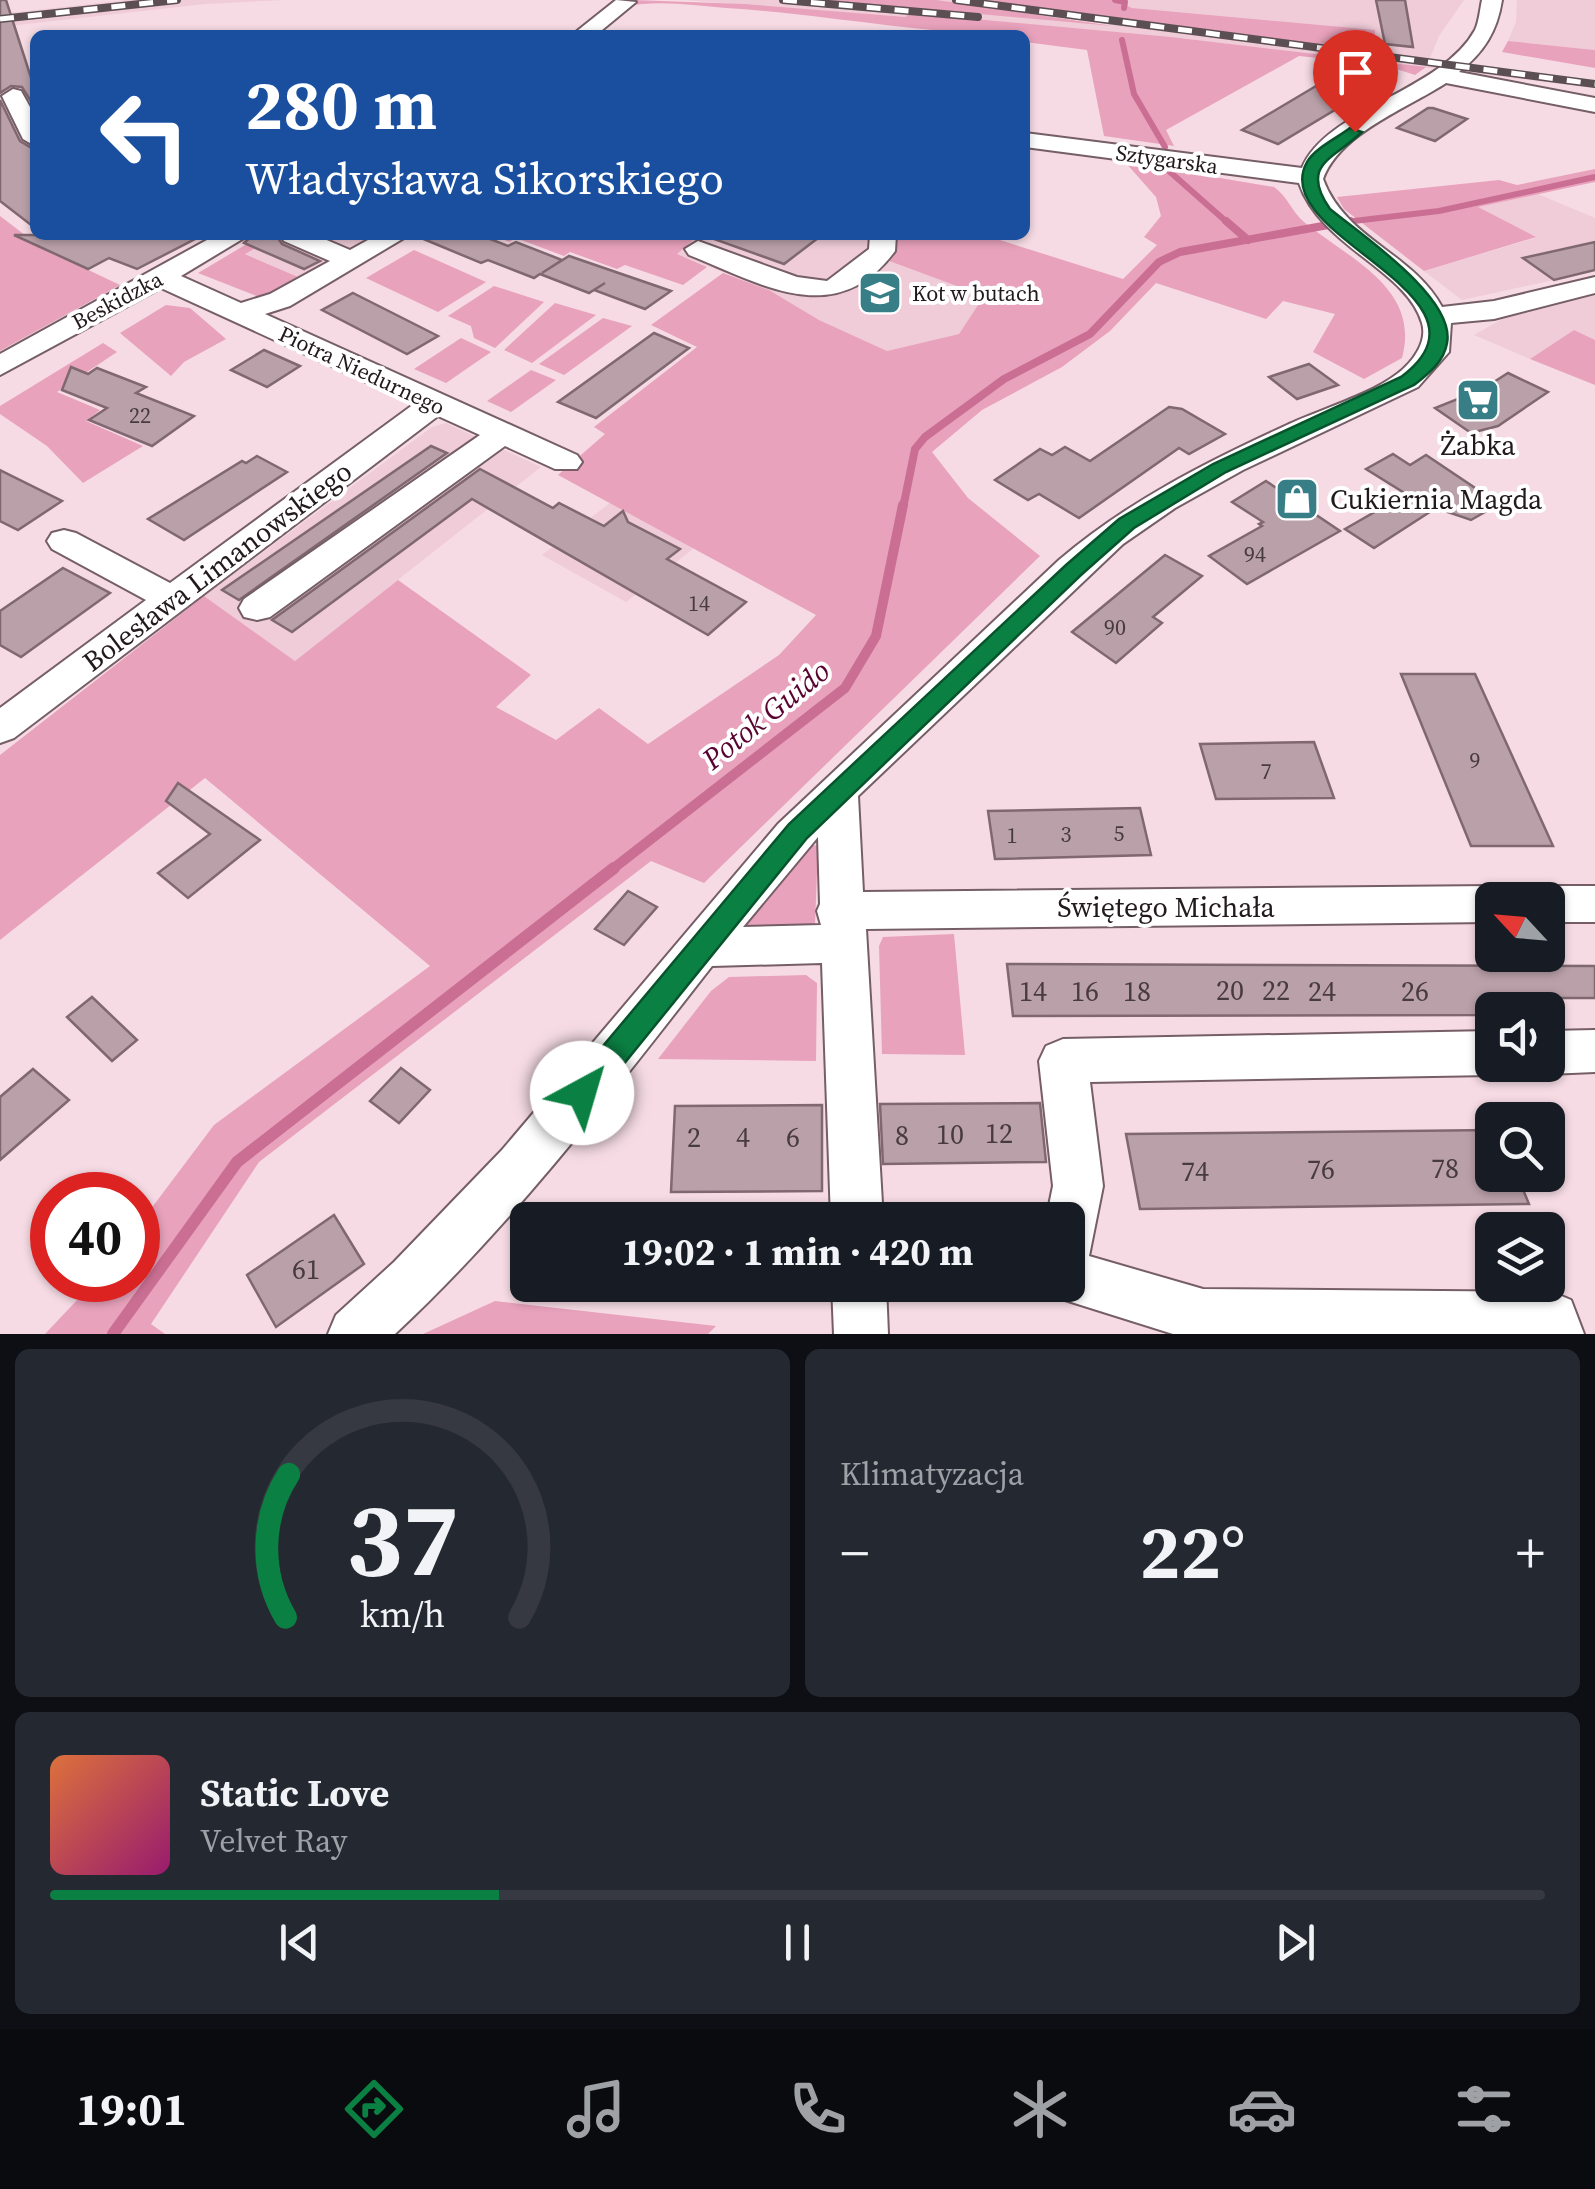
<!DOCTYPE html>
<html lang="pl">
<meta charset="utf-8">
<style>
body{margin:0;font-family:"Source Serif 4",serif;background:#242831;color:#f1f3f6;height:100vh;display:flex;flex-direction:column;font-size:38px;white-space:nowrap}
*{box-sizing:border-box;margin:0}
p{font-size:32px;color:#9ea1a6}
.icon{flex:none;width:55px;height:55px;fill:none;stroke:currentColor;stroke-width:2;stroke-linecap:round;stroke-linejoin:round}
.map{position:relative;height:1334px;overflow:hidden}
.sheet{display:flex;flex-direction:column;gap:15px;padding:15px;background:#0d0f14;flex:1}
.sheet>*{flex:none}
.top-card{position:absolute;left:30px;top:30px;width:1000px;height:210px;border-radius:15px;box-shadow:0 2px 8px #0004;background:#1a4fa0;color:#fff;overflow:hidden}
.needle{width:65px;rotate:296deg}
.controls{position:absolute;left:1475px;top:882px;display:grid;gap:20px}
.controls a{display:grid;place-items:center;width:90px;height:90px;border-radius:15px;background:#171b24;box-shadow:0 2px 8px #0004;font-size:50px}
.speed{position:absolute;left:30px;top:1172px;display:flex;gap:20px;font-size:50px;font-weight:700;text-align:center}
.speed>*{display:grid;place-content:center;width:130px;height:130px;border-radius:50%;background:#171b24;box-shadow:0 2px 8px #0004;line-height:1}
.speed .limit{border:15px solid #d22;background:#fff;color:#111}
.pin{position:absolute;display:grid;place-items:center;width:85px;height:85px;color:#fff;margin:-102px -42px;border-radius:50% 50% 50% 0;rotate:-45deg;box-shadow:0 0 10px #0007}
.pin .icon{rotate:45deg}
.me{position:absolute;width:110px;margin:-55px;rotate:39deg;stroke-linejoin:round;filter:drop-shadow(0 0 8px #0008)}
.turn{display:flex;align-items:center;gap:35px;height:210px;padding:0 50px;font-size:45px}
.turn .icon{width:130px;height:130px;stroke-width:2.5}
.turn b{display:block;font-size:70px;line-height:85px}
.big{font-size:75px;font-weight:700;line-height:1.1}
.sheet .card{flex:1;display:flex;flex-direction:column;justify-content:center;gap:15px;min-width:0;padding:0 35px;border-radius:15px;background:#242831}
.sheet .dial{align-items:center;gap:0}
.dial svg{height:260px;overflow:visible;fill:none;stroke:#363941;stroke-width:7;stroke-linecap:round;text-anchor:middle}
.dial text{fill:#f1f3f6;stroke:none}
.song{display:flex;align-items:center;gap:30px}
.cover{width:120px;height:120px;border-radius:15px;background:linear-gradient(135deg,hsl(20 70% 55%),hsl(320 70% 35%))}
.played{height:10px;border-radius:5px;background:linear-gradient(90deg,#0b8043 30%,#363941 30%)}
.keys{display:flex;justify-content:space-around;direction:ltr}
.heat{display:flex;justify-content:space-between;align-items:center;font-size:55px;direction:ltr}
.sheet .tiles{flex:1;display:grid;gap:15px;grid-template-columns:1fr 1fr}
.card:last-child{grid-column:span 2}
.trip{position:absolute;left:510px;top:1202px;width:575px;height:100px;border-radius:15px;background:#171b24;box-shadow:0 2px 8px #0004;font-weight:700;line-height:100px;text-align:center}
.dock{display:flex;height:160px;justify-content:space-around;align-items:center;background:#090b0e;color:#9ea1a6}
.dock .icon{width:70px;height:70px}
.dock .active{color:#0b8043}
.dock b{font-size:45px;color:#f1f3f6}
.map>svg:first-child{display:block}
.built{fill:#efccd8}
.green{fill:#e8a2bb}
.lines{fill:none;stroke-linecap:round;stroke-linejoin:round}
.stream-far3{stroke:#ca6f93;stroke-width:6}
.stream-far2{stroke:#ca6f93;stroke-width:8}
.stream-far1{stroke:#ca6f93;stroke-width:10}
.stream{stroke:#ca6f93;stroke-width:12}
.building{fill:#baa0a9;stroke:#806870;stroke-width:2.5}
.minor-casing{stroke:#755e66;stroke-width:4}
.minor{fill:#fff;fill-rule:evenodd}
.rail-casing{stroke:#5c4f53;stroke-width:8}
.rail{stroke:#fff;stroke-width:5;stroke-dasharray:14;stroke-linecap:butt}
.route{fill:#0b8043;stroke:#07532c;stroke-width:2.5}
.labels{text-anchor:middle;stroke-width:8;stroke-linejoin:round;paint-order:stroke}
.far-street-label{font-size:22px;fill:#22191c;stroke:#fff}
.far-poi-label{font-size:22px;fill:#22191c;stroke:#fff;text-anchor:start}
.number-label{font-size:22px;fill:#483b3f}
.poi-label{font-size:28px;fill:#22191c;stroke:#fff}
.street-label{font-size:28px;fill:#22191c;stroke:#fff}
.near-number-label{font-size:28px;fill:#483b3f}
.water-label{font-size:30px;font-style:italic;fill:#590331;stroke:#fff}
</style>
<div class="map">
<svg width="1595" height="1334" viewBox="0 0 1595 1334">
<rect width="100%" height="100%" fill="#f6dbe4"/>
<g class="built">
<path d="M126,0h159l-80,4 -205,23v-13z"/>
<path d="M684,0h140l288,25 -175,-25h46l353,46v-7l-204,-31 -17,-8h349l-25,36 -9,22 165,23v7l-424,-51 -263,-23 -2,3z"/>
<path d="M1517,0h78v50l-87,-9 8,-19z"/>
<path d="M1538,194l57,24v53l-133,29 -38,-29 111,-33 -58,-31z"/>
<path d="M278,235h96l-76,42 -54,-24z"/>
<path d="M699,235h285l34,11 -59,88 -72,17 -68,-31 -50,-30 -93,-36z"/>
<path d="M1595,294v46l-21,-10 -44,29 -56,-24 30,-17z"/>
<path d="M446,423l95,44 -246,194 -91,-65 228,-169z"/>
<path d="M610,503l84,45 -68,54 -84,-47z"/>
</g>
<g class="green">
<path d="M633,0l111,4 162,13 2,-4 263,24 255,30 -11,8 -31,-10 -85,-9 -133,74 8,16 -70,-10 -17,-86 -62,-8v-7c-100,0 -199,-21 -299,-27 -33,-3 -67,-8 -100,-2z"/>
<path d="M824,0h113l176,26z"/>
<path d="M983,0h132l17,8 243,22v12l-39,-3 1,7 -44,-4z"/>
<path d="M1508,41l87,9v18l-93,-16z"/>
<path d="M1125,162l149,25c14,10 18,25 30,35 45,37 117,66 98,136l-38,21 -51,-27 22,-38 -52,-13 -17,18 -110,-36 -46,48 -48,36 -80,43 -50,42 36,46 72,58 -336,327 -53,-22 -392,301 -108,162 14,10h-120l51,-54h42v-54l76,-101 216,-159 -225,-188 -205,162v-185l204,-159 91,65 103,-81 133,95 -35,32 60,33 43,-32 49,36 131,-89 37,-40 -258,-140 47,-41 -11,-7 103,-80 -46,-22 72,-52 46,17 50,30 68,31 72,-17 25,-38 -100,-37 11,-10 -2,-14h91l139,44 34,-34 -13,-8 17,-21 -5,-19z"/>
<path d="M1595,169v13l-117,25 58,30 -112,34 -80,-62 -7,-12 162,-17 18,5z"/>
<path d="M0,216l42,32 78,37 -120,66z"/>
<path d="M262,235h16l-33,19 53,23 -36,21 -64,-25z"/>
<path d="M493,235h206l-22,19 30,13 -24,18 -58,-20 -8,4 -47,-17 -6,4 -48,-18 -7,4z"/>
<path d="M414,250l72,32 -48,30 -72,-34z"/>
<path d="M494,286l50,16 -49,46 -21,-10 -3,-12 -23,-10z"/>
<path d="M555,303l41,12 -64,48 -28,-13z"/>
<path d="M166,305l24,3 36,31 -42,23 -13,14 -51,-43z"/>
<path d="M603,318l29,8 -68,49 -25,-11z"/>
<path d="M1574,330l21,10v45l-65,-26z"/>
<path d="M461,338l30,14 -45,31 -32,-14z"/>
<path d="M103,343l14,9 -60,40 43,18 -14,11 57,25 -60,37 -36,-37 -47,-32v-8z"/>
<path d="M531,370l25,10 -45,32 -24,-11z"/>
<path d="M818,845l-3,81 -67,2 -1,-6 61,-76z"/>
<path d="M954,934l11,121 -83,-1 -3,-108 4,-9z"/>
<path d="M806,975l11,8 -1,78 -158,-2 53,-68 18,-14z"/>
<path d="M495,1301l221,25 -8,8h-285z"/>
</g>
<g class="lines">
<g class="stream-far3">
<path d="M1115,0l10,2 -1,6"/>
<path d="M1122,40l12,54 31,53"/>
<path d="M1169,171l60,53"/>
<path d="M1328,224l111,-13 156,-34"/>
</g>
<g class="stream-far2">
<path d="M1226,221l22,19"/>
<path d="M903,508l12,-59 10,-12 79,-58 86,-45 69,-72 21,-10 170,-31"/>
</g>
<path class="stream-far1" d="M610,871l235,-183 31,-52 27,-131"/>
<path class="stream" d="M113,1334l124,-172 377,-294"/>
</g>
<g class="building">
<path d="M0,0h6l29,90v18l-13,-21 -11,-1 -11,7z"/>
<path d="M1376,0h29l8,47 -28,-3z"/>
<path d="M1321,83l37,13 -80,48 -36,-14z"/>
<path d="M0,100l20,41 15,9v78l-35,-27z"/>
<path d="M1428,108h5l34,11 -32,22 -38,-13z"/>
<path d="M14,235h189l-66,34 -28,-11 -21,11z"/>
<path d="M253,235h23l6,9 38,17 -16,8 -60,-26z"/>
<path d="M414,235h66l28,11 8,-4 46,18 -20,13 27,-17 102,35 -26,18 -51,-19 11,-7 -16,10 -49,-19 -6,4 -46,-18 -7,3z"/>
<path d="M715,235h107l-38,29 -70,-25z"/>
<path d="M1595,242v28l-41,10 -31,-22z"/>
<path d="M353,293l85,43 -31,18 -85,-44z"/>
<path d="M654,333l35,15 -93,70 -38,-16z"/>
<path d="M264,350l36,16 -33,21 -36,-17z"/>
<path d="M1309,364l29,21 -41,14 -28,-22z"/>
<path d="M71,367l17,7 9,-6 49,19 -10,6 58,23 -42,30 -63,-26 18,-12 -45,-18z"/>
<path d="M1508,373l40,19 -50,34 -27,7 -36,-25 48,-19z"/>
<path d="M1169,407l13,2 43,25 -36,20 -10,-6 -100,70 -40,-24 -11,6 -33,-20 45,-31 12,6 13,-8 25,14z"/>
<path d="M431,446l16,7 -208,147 -17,-10z"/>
<path d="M1393,454l17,11 16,-10 73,49 -28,16 -35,-12 -62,40 -29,-19 61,-35 -40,-25z"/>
<path d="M257,456l30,16 -103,68 -36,-21 94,-58 4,2z"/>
<path d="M480,469l73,39 6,-5 45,23 19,-15 5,11 52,27 -13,10 79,43 -38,33 -236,-136 -180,133 -20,-12z"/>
<path d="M0,470l62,31 -44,29 -18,-9z"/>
<path d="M1266,481l74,50 -93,53 -38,-28 53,-30 -3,-2 4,-2 -31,-20z"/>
<path d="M1165,555l37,21 -49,41 9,6 -46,40 -44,-31z"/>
<path d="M63,568l47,25 -89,64 -21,-12v-34z"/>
<path d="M1401,674h74l78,172h-82z"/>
<path d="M1314,742l20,56 -118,1 -16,-55z"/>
<path d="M178,783l82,57 -72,58 -30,-25 52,-39 -44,-33z"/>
<path d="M1140,808l11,47 -156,4 -7,-48z"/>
<path d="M628,891l29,16 -33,38 -29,-16z"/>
<path d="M1007,964l588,2v32h-60l5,12h-48v5l-479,1z"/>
<path d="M92,997l45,43 -25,21 -45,-44z"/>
<path d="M401,1068l29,22 -31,33 -29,-22z"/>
<path d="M33,1069l36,31 -69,60v-63z"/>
<path d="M1040,1103l6,59 -163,2 -3,-60z"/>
<path d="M822,1105v86l-151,1 4,-86z"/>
<path d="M1492,1130v45h25l12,29 -389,5 -14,-75z"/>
<path d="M334,1215l30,49 -88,63 -29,-52z"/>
</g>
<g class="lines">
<defs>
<g id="minor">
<path d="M616,0l20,2 -40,33h-24z"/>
<path d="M1482,0h20c-5,32 -18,52 -43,72l136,26v14l-149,-29c-40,26 -106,50 -123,96 22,60 90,74 119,128l52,-6 101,-24v16l-101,26 -43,4 -2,29 -31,35 -175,83 -68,38 -52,36 -265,252 5,96 629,-6 15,5 5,9h-20v22l-626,7 17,291h-52l-9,-257 -110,3c-100,128 -198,257 -317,368h-67l8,-19 58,-53 108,-112 276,-326 281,-264c68,-58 147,-98 228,-135 32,-15 83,-30 110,-51 15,-11 31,-32 25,-51 -15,-53 -101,-76 -123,-140l-274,-36v-14l277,35c24,-59 140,-77 173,-138 4,-8 5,-21 7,-30zM818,837l2,67 -3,7 4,14 -78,2z"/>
<path d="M13,89l8,2 14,25v30l-12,-7 -21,-43z"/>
<path d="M216,235h33l-68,41 60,27 29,-9 60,-33 -46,-20 -4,-6h35l35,15 27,-15h32l-119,71 -25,8 312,141 5,7 -5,7h-22l-50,-23 -235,171 -13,3 -13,-3 -5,-9 5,-9 236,-164 -42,-19 -424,322 -14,5v-35l146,-108 -94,-51 -5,-8 5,-8 12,-3 12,3 94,50 244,-179 -253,-116 -161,87v-21z"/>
<path d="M870,235h26l-1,16c-59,80 -133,33 -206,4l-4,-6 13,-8 99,36 30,4 42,-32z"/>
<path d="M1548,886h47v36h-47v-22h-20l5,-9z"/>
<path d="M1595,1030v42l-47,2 -17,-7 17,-2v-34z"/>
<path d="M1492,1031v34h18l-18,10 -402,7 13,104 -14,70 114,33 349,3 19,8 13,34h-411l-124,-39 -4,-10h23v-65h-22l7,-34 -14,-125 7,-15 17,-7z"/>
<path d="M832,1285h54l2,49h-54z"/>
</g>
</defs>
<use href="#minor" class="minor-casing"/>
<use href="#minor" class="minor"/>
<defs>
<g id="rail">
<path d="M783,0l195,17"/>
<path d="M956,0l639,84"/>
<path d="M0,19l177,-19"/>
</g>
</defs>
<use href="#rail" class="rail-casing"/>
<use href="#rail" class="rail"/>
</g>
<path class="route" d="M1350,128l12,4c-28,27 -63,32 -32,77 30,25 126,89 117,134 -3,19 -19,31 -33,42l-188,87 -92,56 -53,47 -274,263 -214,264 -11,4 -10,-4 -4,-9 4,-10 217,-259 277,-259 53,-46 94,-55 188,-87c110,-82 -136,-140 -94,-215 8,-14 30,-24 43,-34z"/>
<defs>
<symbol id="school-square" viewBox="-11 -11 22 22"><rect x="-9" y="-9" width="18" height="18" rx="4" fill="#377e87" stroke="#fff"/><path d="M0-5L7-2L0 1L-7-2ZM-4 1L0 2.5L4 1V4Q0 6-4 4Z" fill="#fff"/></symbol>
<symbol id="supermarket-square" viewBox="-11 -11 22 22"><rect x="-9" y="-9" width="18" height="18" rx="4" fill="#377e87" stroke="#fff"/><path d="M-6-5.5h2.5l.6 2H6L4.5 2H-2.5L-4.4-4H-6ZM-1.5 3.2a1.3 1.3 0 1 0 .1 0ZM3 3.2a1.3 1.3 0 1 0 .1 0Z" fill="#fff"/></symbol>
<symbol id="shop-square" viewBox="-11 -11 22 22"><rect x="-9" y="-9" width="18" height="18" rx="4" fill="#377e87" stroke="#fff"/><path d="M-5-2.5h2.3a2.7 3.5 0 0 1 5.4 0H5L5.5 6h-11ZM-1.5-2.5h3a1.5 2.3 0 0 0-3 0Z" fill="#fff"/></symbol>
</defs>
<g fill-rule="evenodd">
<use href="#school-square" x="855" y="268" width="50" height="50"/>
<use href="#supermarket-square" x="1453" y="375" width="50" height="50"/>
<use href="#shop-square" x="1272" y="474" width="50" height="50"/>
</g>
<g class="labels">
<g class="far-street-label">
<text transform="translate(1167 159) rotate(8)" y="8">Sztygarska</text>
<text transform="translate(117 300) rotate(-28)" y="8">Beskidzka</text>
<text transform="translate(362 370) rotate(25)" y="8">Piotra Niedurnego</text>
</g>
<g class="far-poi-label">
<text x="912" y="301">Kot w butach</text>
</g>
<g class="number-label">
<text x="140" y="423">22</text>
<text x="1255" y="562">94</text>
<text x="699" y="611">14</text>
<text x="1115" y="635">90</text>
<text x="1475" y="768">9</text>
<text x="1266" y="779">7</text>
<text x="1119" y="841">5</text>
<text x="1066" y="842">3</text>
<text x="1012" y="843">1</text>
</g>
<g class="poi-label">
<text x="1478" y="455">Żabka</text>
<text x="1330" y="509" text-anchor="start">Cukiernia Magda</text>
</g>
<g class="street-label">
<text transform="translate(217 566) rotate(-37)" y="10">Bolesława Limanowskiego</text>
<text x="1166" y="917">Świętego Michała</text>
</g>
<g class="near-number-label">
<text x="1230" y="1000">20</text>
<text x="1276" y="1000">22</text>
<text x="1033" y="1001">14</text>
<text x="1085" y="1001">16</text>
<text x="1137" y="1001">18</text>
<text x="1322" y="1001">24</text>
<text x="1415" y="1001">26</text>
<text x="999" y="1143">12</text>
<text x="950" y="1144">10</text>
<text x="902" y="1145">8</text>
<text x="694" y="1147">2</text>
<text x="743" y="1147">4</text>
<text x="793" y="1147">6</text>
<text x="1445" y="1178">78</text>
<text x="1321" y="1179">76</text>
<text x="1195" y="1181">74</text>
<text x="306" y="1279">61</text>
</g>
<g class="water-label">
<text transform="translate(766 715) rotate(-39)" y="10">Potok Guido</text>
</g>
</g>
</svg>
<div class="controls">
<a><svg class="needle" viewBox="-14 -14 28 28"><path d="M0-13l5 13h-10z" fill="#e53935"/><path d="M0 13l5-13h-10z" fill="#9ea1a6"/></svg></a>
<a><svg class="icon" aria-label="sound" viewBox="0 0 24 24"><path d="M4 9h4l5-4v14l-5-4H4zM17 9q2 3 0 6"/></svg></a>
<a><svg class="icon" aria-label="search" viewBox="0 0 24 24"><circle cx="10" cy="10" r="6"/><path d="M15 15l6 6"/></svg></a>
<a><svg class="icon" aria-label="layers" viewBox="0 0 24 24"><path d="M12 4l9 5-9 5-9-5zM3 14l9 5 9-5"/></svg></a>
</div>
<div class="speed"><div class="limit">40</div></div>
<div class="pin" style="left:1355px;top:132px;background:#d93025"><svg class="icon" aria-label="arrive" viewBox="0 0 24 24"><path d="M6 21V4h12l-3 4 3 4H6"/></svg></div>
<svg class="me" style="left:582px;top:1093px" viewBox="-20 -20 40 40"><circle r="19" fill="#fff"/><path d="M0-13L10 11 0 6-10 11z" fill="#0b8043"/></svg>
<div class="trip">19:02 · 1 min · 420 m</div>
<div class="top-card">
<div class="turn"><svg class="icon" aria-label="left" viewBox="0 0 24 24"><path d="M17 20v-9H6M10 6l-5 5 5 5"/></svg><div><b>280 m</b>Władysława Sikorskiego</div></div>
</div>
</div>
<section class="sheet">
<div class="tiles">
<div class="card dial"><svg viewBox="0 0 100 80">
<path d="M14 69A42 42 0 1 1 86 69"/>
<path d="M14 69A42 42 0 0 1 15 25" stroke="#0b8043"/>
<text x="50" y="56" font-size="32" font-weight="700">37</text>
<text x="50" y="72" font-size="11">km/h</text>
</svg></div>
<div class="card"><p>Klimatyzacja</p>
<div class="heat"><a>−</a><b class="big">22°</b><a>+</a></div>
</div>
<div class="card">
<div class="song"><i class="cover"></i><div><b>Static Love</b><p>Velvet Ray</p></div></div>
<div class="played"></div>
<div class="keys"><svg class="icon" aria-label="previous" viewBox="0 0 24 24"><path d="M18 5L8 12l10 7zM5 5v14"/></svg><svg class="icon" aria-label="pause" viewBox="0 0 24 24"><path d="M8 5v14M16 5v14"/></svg><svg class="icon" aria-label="next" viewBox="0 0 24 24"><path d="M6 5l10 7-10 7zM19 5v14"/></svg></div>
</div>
</div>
</section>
<nav class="dock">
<b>19:01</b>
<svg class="icon active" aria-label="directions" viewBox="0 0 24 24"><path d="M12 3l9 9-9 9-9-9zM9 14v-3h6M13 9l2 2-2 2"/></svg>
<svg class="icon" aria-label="music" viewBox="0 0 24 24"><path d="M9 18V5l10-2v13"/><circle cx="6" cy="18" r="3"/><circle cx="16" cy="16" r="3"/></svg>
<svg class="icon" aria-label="phone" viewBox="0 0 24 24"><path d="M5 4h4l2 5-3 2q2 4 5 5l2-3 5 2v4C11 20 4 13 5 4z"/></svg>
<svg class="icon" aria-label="climate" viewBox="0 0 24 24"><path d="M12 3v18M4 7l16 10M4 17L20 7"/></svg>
<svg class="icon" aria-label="car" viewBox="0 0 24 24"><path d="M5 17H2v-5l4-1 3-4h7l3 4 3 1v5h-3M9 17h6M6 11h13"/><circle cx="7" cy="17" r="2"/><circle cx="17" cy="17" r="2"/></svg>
<svg class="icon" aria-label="filters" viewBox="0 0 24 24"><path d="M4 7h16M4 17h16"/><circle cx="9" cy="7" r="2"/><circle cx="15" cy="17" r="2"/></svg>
</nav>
